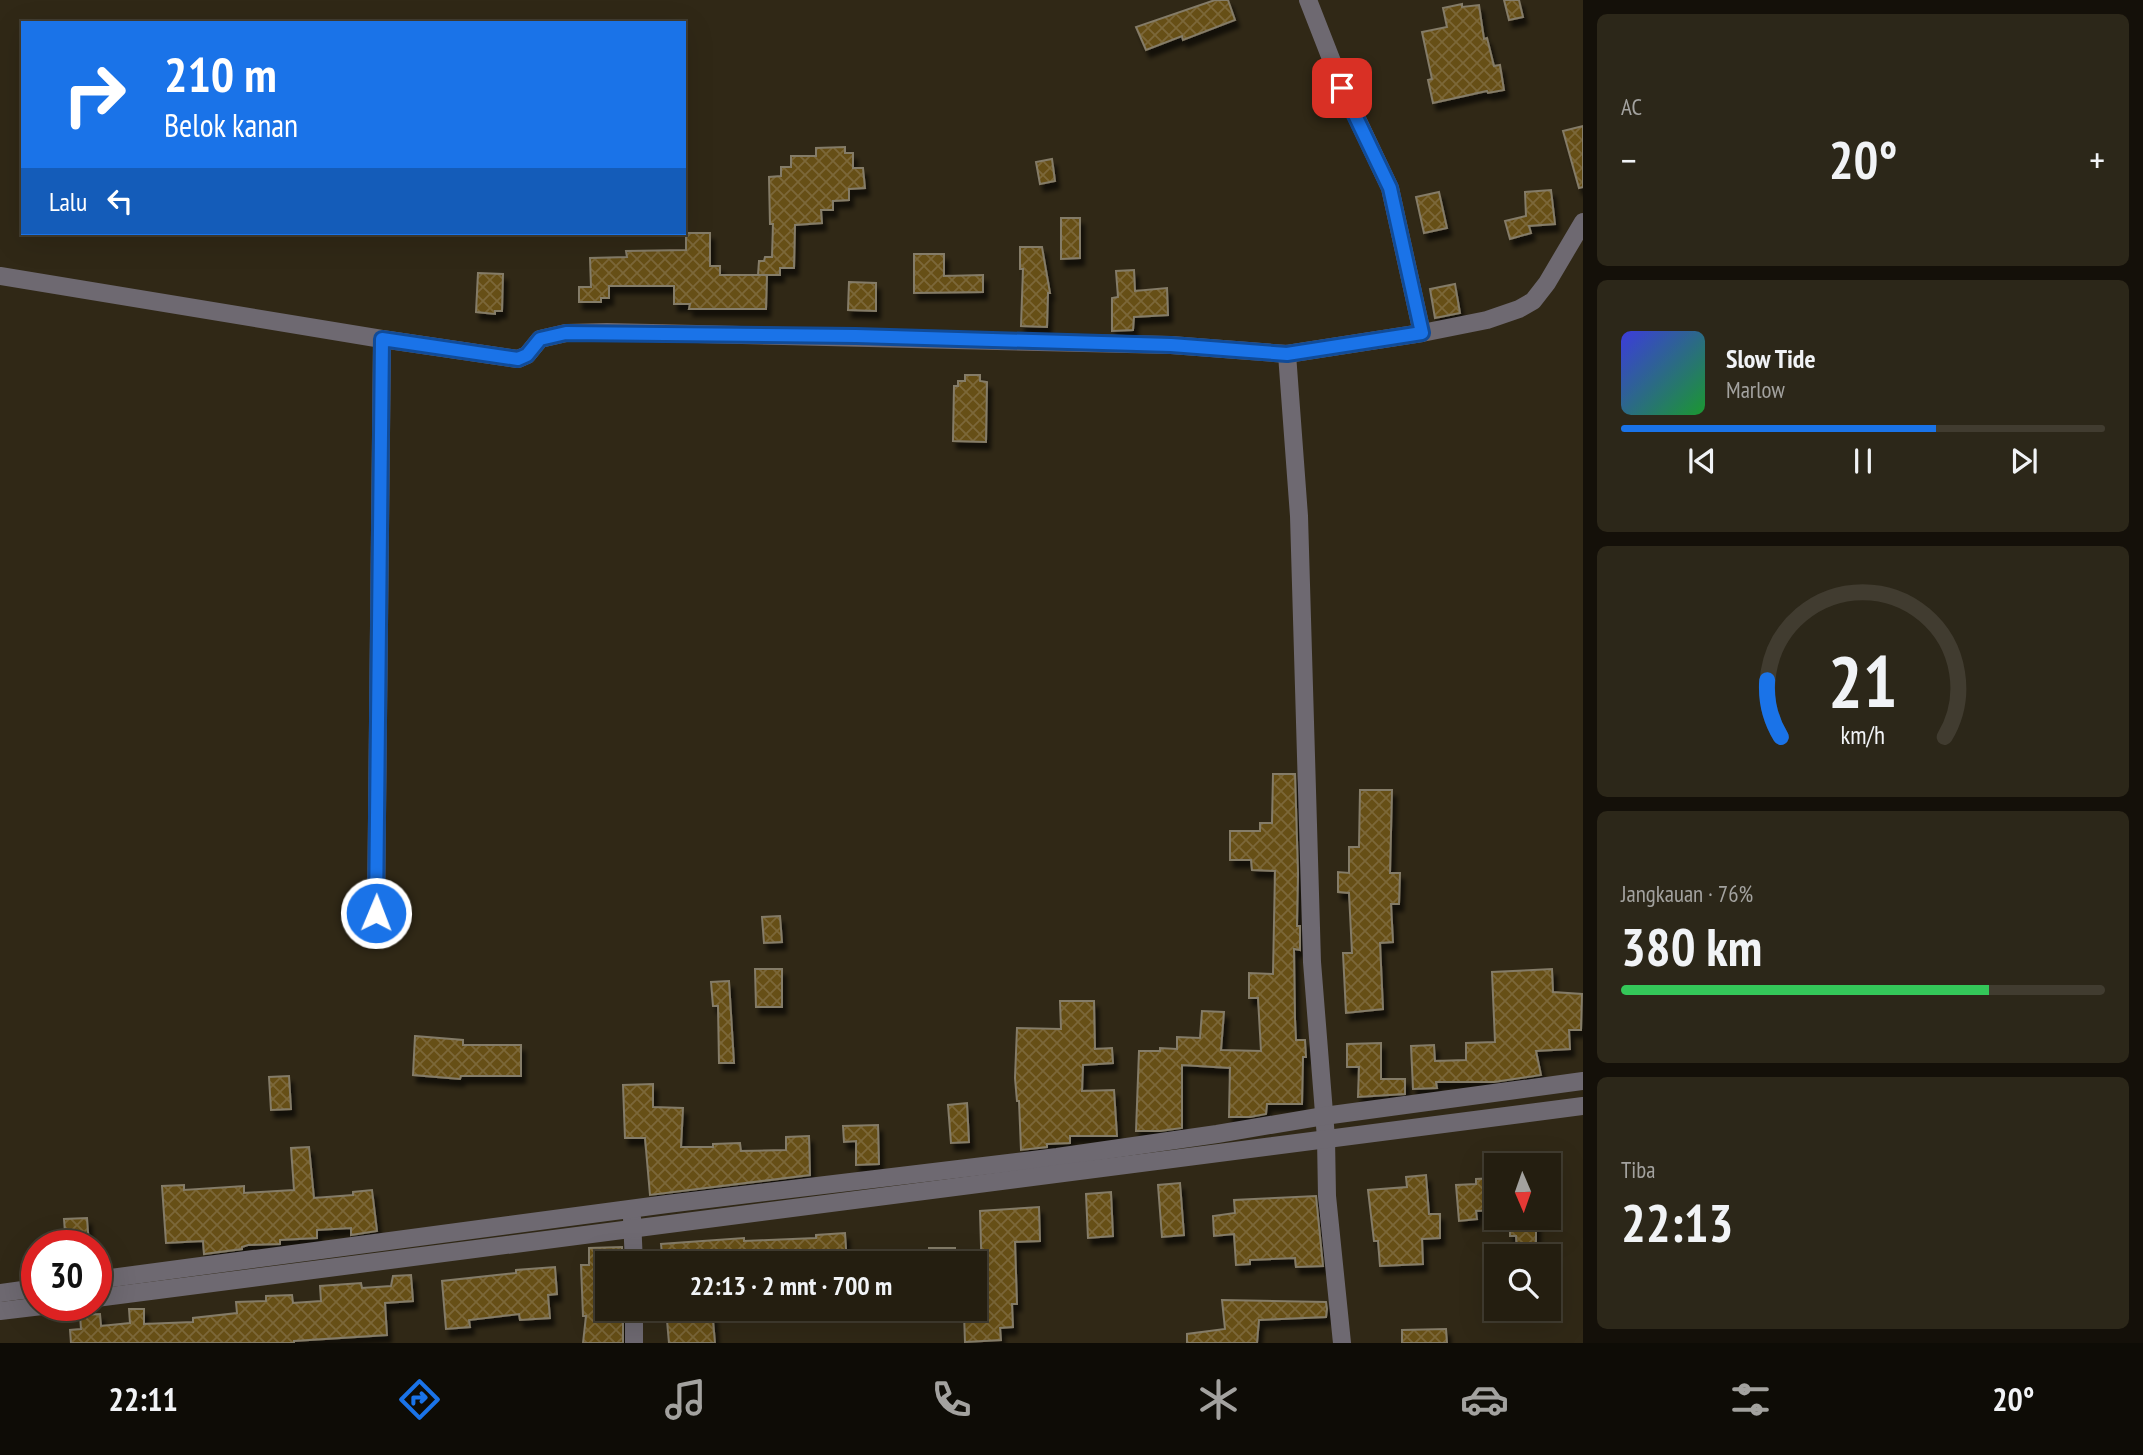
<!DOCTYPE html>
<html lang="id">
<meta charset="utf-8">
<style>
body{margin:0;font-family:"PT Sans Narrow",sans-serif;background:#2c2719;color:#f1f3f6;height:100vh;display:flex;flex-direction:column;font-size:26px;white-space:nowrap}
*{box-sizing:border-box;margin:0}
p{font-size:23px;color:#a3a29f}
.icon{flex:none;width:38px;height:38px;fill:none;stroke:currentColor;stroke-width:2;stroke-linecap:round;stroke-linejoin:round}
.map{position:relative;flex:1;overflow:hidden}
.sheet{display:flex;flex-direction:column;gap:14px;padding:14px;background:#141009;width:560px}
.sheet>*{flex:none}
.banner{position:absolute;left:21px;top:21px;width:665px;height:214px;border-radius:0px;box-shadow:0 7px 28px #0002,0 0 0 2px #413c30;background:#1a73e8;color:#fff;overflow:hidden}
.needle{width:46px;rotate:178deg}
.fabs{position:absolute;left:1484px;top:1153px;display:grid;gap:14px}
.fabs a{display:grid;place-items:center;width:77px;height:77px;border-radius:0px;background:#241e10;box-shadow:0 7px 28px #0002,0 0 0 2px #413c30;font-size:35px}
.speed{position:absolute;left:21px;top:1230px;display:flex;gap:14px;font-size:35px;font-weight:700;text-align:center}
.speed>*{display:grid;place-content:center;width:91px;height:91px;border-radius:50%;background:#241e10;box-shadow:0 7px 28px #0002,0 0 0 2px #413c30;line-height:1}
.speed .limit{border:10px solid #d22;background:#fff;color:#111}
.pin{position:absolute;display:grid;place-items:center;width:60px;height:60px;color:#fff;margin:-30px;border-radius:14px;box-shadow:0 4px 10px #0006}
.me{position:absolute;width:77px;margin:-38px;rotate:1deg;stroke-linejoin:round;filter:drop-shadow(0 0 5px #0008)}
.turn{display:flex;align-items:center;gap:24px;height:147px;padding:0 28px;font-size:32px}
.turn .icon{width:91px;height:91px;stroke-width:2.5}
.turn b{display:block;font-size:49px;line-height:60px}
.then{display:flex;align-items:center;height:66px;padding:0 28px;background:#0003;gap:14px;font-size:26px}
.big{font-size:52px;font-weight:600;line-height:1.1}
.sheet .widget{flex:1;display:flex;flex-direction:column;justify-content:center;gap:10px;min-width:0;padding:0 24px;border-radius:10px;background:#2c2719}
.sheet .dial{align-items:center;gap:0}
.dial svg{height:182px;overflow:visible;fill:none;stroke:#413c30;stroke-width:7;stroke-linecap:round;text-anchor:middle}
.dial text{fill:#f1f3f6;stroke:none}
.song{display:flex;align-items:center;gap:21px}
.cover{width:84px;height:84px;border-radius:10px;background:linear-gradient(135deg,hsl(240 70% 55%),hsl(130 70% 35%))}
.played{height:7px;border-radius:4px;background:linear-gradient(90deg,#1a73e8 65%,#413c30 65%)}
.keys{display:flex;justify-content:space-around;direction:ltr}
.heat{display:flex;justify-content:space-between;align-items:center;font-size:38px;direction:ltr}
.charge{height:10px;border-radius:5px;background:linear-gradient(90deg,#34c759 76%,#413c30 0)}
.trip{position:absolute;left:595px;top:1251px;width:392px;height:70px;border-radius:0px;background:#241e10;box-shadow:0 7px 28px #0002,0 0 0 2px #413c30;font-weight:600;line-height:70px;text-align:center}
.dock{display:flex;height:112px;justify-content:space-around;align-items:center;background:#0e0c06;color:#a3a29f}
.dock .icon{width:49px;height:49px}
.dock .current{color:#1a73e8}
.dock b{font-size:32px;color:#f1f3f6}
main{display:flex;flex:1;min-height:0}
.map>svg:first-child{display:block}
.building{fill:url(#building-cross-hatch);stroke:#847b67;stroke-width:2;filter:url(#shadow)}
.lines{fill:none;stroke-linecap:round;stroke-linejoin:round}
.minor{stroke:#6e6971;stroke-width:18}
.route-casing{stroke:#114b97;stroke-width:18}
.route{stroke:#1a73e8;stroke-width:12}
</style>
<main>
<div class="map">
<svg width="1583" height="1343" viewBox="0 0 1583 1343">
<defs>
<pattern id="building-cross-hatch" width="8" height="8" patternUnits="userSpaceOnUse" patternTransform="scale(1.75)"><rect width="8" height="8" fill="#664f18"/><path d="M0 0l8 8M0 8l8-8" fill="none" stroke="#7b6838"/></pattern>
<filter id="shadow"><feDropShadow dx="4" dy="7" stdDeviation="2" flood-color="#0009"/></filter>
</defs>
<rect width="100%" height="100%" fill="#302816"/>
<g class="building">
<path d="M1215,0h13l7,20 -52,20 -1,-4 -36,14 -10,-23z"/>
<path d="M1504,0h15l4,17 -14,3z"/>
<path d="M1462,4v3l17,-2 5,34 3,-1 7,28 6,-1 4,25 -16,3 -1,-2 -54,12 -5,-23 4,-1 -10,-47 25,-5 -4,-19z"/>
<path d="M1583,126v61l-4,1 -16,-57z"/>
<path d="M845,147v6h8v15h10l2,20 -16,1v11l-16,1v9h-12l1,13 -27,2 -1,43h-14v7h-22l1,-14h5l1,-4h7l1,-33h-3l-1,-47 12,-1v-9h10v-11h25v-8z"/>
<path d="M1052,159l3,22 -15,3 -4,-22z"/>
<path d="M1551,190l4,34 -26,2 2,7 -21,6 -5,-18 21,-5 -1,-24z"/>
<path d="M1439,192l8,36 -23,5 -8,-36z"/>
<path d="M1061,218h19v40l-19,1z"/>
<path d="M686,233h24v33h10v9h47l-1,34h-77l1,-5h-16v-18h-65v12h-8v4h-22v-15h12l-1,-29 37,-1 -1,-6 60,-1z"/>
<path d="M1020,247h22l8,46h-2l-1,34 -26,-1 2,-57h-3z"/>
<path d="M914,254h30v22l39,-1v17l-69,1z"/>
<path d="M1134,270l1,21 32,-3 1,27 -34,2 -1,13 -21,1v-33l6,-1 -2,-26z"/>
<path d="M478,273l25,1 -1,37h-7v3l-19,-2z"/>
<path d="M849,282l27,1v28l-28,-1z"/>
<path d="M1455,284l5,29 -25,5 -5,-29z"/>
<path d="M965,375h15v6l7,1 -1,60 -33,-1 1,-55h4v-5h7z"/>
<path d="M1273,774h22l3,99 -1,53h3v24l-6,-1 1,70 1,21h9l1,17h-3l-1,47h-35l-1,10 -16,3h-21l1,-49 -48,-3v63l-22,3h-24l3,-80h21v-3l17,1v-12l23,1 2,-27 22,1 -3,38 40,1 -3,-53h-9v-25l24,1 2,-103 -23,-1 -1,-10h-21v-29h30v-8h12z"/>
<path d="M1360,790h32l-2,83h10l-1,31h-8l2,38 -13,1 3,66 -37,4 -3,-60h9l-3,-60 -11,-1v-20l11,1v-26h10z"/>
<path d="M780,916l2,26 -18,1 -2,-26z"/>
<path d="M755,969h27v38h-26z"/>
<path d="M1552,969l1,23 29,2 -1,36h-12l1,19 -34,2 5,24 -47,7h-58l1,6 -24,1 -2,-43 23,-1 1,16 31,-1v-17l29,-1 -3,-70z"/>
<path d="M729,981l5,82h-15l-1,-57h-5l-2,-24z"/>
<path d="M1060,1001h34l1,48 17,-1 1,15 -30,2 -1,26 32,-1 3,46h-47v7l-23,1v3l-26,3 -2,-49h-2l-2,-23 2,-50 44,1z"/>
<path d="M415,1036l48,4v5h58v31h-60l-1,3 -47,-4z"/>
<path d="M1381,1043v36h24v15l-47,3 1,-30h-12v-23z"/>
<path d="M289,1076l2,33 -20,1 -2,-33z"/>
<path d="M653,1084v23l30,1 -2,39h32v-3l27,-1 1,8 45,-1v-13l23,-1 1,39 -160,20 -5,-57h-20l-2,-53z"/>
<path d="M967,1103l2,39 -18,1 -3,-38z"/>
<path d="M878,1125l1,39 -23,1v-24l-12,1 -1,-16z"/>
<path d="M309,1147l5,51 39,-3v-3l19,-2 5,41 -26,4v-7l-34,2v8l-37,2v4l-32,1 -6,2v2l-38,5 -1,-13 -37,2 -4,-57 22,-1v5l60,-4v7l50,-3 -3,-42z"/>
<path d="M1426,1175l3,39h11v24l-18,1 1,25 -43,2 -2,-25h-4l-6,-51 39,-3 -1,-10z"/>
<path d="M1496,1178v32l-20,1 1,8 -18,2 -3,-36 20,-1v-5z"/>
<path d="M1180,1183l4,52 -22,2 -4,-52z"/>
<path d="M1111,1192l2,44 -25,2 -2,-44z"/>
<path d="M1316,1196l7,70 -27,1 -1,-9 -45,2v4l-14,1 -2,-31 -20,2 -1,-20 22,-3 -1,-13z"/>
<path d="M1039,1207l1,34 -25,1 2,62h-5l1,23 -13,1 1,12 -36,2 -1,-28 19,-1 -3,-102z"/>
<path d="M87,1218l2,28h-23l-2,-27z"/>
<path d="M1510,1218h26v38h-19l-1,-20h-6z"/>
<path d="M845,1233l2,31h-184l-2,-20 83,-6v3l72,-3v-3z"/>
<path d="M622,1247v17h-15v45h16v34h-40l3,-27h-3l-2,-51h8v-17z"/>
<rect x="929" y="1248" width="26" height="16"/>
<path d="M555,1267l2,27 -9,1 2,23 -30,2 -1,-6 -50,6 1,7 -24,2 -4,-48 74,-8v-3z"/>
<path d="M411,1275l2,26 -28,2 2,32 -93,6v2h-223l-1,-13 11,-1 -1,-14 20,-1 1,12 29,-3 -1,-14h15v15l49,-2v-4l44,-5 -1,-11 30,-1v-5l26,-1 1,8 28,-2 -1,-15 41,-3 1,5 29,-2 2,-10z"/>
<path d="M1222,1300l104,2 1,7 -1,8 -67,3 -2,23h-70v-9l38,-5z"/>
<path d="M666,1309h46l3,34h-46z"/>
<path d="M1446,1329l1,14h-45v-13z"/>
</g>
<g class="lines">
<g class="minor">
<path d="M1308,0l34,87 48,101 32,145"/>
<path d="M0,276l382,63 136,20 9,-4 13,-16 26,-6 41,-1 564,13 116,9 135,-21 65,-13 32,-11 14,-8 14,-18 36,-61"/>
<path d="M1287,354l12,162 13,446 14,176 1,58 15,147"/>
<path d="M376,913l6,-574"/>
<path d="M632,1218l2,46"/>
<path d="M96,1280l571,-76 390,-47 160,-23 107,-18 259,-35"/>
<path d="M0,1293l37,-5"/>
<path d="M96,1298l1487,-192"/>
<path d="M634,1309v34"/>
<path d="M0,1311l42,-5"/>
</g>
</g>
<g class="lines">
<defs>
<path id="route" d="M376,913l6,-574 136,20 9,-4 13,-16 26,-6 290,3 315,9 116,9 135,-21 -32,-145 -48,-100"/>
</defs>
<use href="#route" class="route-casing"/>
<use href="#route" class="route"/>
</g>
</svg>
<div class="fabs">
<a><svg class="needle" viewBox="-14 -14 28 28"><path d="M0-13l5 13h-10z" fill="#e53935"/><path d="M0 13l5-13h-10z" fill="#a3a29f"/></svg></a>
<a><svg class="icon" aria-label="search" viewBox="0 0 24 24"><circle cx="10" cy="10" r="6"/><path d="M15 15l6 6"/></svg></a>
</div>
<div class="speed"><div class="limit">30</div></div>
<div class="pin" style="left:1342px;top:88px;background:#d93025"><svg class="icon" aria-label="arrive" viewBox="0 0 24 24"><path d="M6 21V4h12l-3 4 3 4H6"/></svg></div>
<svg class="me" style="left:376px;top:913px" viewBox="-20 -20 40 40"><circle r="17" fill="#1a73e8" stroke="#fff" stroke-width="3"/><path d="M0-11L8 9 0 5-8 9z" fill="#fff"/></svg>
<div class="trip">22:13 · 2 mnt · 700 m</div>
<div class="banner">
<div class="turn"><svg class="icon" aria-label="right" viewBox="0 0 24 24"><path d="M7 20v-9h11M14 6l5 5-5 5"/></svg><div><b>210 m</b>Belok kanan</div></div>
<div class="then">Lalu<svg class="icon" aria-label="left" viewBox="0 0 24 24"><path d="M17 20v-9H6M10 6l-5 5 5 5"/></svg></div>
</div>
</div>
<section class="sheet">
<div class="widget"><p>AC</p>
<div class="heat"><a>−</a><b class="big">20°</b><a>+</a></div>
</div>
<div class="widget">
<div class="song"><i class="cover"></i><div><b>Slow Tide</b><p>Marlow</p></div></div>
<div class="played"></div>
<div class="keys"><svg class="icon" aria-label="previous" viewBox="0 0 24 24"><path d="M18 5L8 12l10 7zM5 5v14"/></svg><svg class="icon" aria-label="pause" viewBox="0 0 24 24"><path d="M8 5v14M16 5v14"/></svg><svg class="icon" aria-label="next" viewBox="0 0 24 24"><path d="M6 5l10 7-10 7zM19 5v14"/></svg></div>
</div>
<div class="widget dial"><svg viewBox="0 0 100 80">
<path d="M14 69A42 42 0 1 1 86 69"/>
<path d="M14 69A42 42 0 0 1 8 44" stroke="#1a73e8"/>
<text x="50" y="56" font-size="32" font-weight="700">21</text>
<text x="50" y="72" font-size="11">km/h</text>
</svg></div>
<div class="widget"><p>Jangkauan · 76%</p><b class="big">380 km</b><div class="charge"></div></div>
<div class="widget"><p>Tiba</p><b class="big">22:13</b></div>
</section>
</main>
<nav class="dock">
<b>22:11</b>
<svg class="icon current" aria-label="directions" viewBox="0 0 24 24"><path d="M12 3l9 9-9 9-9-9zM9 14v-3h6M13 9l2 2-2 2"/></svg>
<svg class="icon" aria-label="music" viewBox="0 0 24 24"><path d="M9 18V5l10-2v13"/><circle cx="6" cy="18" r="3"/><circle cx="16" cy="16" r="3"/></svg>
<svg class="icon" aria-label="phone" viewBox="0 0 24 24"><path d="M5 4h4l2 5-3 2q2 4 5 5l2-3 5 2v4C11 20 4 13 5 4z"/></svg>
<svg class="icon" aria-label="climate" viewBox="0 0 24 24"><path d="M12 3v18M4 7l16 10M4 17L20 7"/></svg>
<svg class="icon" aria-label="car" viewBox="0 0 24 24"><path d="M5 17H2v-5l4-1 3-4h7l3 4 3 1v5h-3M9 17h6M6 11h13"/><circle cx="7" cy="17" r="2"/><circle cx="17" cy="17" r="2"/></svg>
<svg class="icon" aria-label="filters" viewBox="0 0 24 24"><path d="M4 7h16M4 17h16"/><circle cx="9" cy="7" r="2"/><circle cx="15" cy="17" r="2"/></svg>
<b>20°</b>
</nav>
